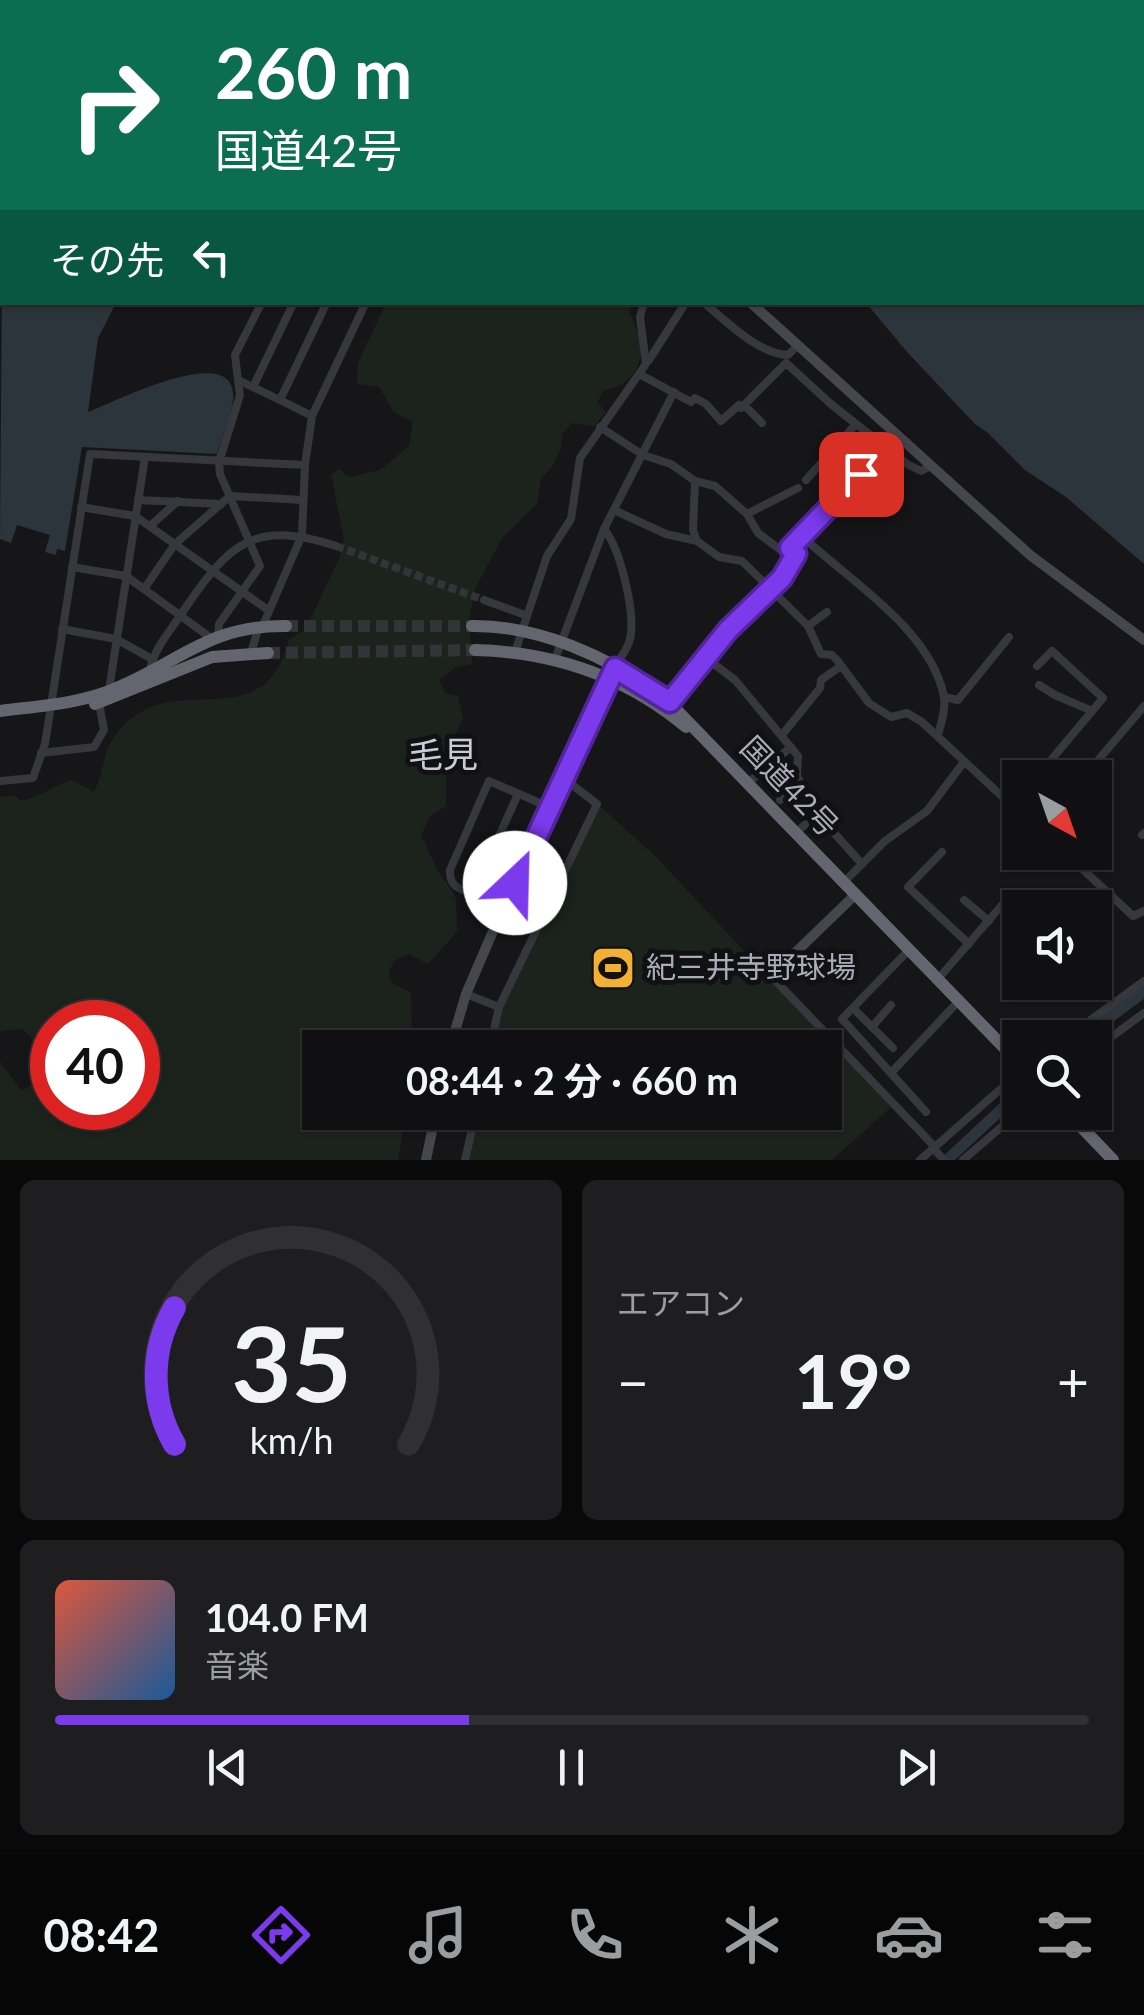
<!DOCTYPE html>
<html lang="ja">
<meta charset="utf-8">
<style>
body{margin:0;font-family:Lato,"Noto Sans JP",sans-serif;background:#1e1e20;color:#f1f3f6;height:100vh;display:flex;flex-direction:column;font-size:38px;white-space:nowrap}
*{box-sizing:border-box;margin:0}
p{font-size:32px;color:#9c9d9f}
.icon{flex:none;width:55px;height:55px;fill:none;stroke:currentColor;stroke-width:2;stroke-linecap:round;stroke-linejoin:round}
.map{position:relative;height:1160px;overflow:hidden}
.sheet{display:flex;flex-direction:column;gap:20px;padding:20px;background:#09090a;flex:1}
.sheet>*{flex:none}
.banner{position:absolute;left:0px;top:0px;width:1145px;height:305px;box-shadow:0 2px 8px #0004,0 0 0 2px #303032;background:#0b6e4f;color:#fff;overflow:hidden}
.needle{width:65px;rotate:140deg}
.controls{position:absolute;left:1002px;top:760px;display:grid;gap:20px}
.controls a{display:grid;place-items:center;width:110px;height:110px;border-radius:0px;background:#101012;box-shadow:0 2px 8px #0004,0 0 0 2px #303032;font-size:50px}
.speed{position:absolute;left:30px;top:1000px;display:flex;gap:20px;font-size:50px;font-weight:700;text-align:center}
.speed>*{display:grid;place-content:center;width:130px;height:130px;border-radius:50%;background:#101012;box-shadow:0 2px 8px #0004,0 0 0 2px #303032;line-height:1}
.speed .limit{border:15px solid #d22;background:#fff;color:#111}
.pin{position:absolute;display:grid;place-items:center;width:85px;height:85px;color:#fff;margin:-42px;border-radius:20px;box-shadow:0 5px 15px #0006}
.me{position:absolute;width:110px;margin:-55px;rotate:24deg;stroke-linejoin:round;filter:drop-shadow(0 0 8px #0008)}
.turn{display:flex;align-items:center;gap:35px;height:210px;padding:0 50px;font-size:45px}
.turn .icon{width:130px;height:130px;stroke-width:2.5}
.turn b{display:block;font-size:70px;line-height:85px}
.then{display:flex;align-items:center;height:95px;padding:0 50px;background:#0003;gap:20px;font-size:38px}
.big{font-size:75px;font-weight:700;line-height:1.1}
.sheet .widget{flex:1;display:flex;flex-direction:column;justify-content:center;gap:15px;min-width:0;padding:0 35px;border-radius:15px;background:#1e1e20}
.sheet .dial{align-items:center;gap:0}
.dial svg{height:260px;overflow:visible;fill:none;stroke:#303032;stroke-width:7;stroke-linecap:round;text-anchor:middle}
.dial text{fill:#f1f3f6;stroke:none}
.song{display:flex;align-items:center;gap:30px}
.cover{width:120px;height:120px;border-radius:15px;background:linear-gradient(135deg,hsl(10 70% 55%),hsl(210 70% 35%))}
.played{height:10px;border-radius:5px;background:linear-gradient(90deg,#7c3aed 40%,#303032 40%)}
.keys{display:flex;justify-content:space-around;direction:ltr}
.heat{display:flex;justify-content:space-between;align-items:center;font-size:55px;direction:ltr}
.sheet .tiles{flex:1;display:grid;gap:20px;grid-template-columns:1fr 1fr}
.widget:last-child{grid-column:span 2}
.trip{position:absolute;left:302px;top:1030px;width:540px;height:100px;border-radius:0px;background:#101012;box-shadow:0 2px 8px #0004,0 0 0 2px #303032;font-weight:700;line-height:100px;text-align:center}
.dock{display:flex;height:160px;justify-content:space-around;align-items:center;background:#060607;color:#9c9d9f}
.dock .icon{width:70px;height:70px}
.dock .on{color:#7c3aed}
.dock b{font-size:45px;color:#f1f3f6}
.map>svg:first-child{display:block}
.green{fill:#1c231d;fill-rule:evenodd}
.water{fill:#2c353c}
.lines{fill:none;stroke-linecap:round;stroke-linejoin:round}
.river{stroke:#2c353c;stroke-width:11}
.street-tunnel{stroke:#333438;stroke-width:8;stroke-dasharray:8 4;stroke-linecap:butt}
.highway-tunnel{stroke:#333438;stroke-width:12;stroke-dasharray:12 6;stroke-linecap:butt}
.street{stroke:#37383d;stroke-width:8}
.secondary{stroke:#45474d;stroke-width:10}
.highway{stroke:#63666e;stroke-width:12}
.route-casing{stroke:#51269a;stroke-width:25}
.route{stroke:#7c3aed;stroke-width:18}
.labels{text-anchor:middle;stroke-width:10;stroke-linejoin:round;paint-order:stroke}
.street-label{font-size:30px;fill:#a8adb8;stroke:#111113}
.poi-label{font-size:30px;fill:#a8adb8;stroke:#111113;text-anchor:start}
.quarter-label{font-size:35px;fill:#c9ccd4;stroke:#111113}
</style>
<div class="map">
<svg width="1144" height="1160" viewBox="0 0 1144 1160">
<rect width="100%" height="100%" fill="#161618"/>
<g class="green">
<path d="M386,303h246l-3,9c19,34 17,70 -25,78l-7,12 9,10 -12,14 -22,-3 -10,11 -1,14 -9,19 -11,11 -4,26 -35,34 -27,51 -6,31 3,44 -16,3 -17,13 7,14 12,1 5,23 -10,22 -7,32v34l-15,9 -10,20 17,36 18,26 1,35 -29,32 -19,-10 -15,7 -5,10 3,12 19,10 1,54 -92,1v64l86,1 -8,47h-398v-98l22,29 16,-10 7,-16 -10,-23 -12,-13 -23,2v-234l14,-2 7,6c20,-4 33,-16 51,-21l22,12c13,-26 6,-44 32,-69 55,-52 139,15 163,-84l16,-9 34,-71 5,-21 -13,-63 8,-6 11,8 30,-7 29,-24 4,-24 -19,-10 -15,-25 -22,-3 1,-21zM52,1022h86v86h-86z"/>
<path d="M600,806l54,49 237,252 -59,53h-364l10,-47 347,-1v-64l-332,-1 11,-45z"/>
</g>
<g class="water">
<path d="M641,0h503v564l-78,-67 -41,-27 -37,-37 -13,-9 -67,-71 -42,-50 276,-1v-300z"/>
<path d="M2,282v20l114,1 -18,35 -10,74c25,-9 141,-69 145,-19 2,14 -12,46 -16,61l-135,-7 -17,104 -8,-2 -1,6 -11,-3 5,-17 -33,-10 -6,18 -11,-4z"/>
</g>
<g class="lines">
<g class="river">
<path d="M1082,1038l62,-46"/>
<path d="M947,1160l73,-68"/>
</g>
<path class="street-tunnel" d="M336,546l148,54"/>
<g class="highway-tunnel">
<path d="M286,626h186"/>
<path d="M268,653l207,-3"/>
</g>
<g class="street">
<path d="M262,302l-27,53 3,25 42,20"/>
<path d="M703,302c22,18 55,52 85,53l9,-9"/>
<path d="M649,360l37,-58"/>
<path d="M641,375l50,27 4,-4 11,6 15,17 18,-16 2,3 45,-45 46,42 75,59 14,7 10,-5"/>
<path d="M253,387l41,-85"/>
<path d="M744,405l18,18"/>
<path d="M312,416l-32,-16 47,-98"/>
<path d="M600,427l43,28 28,9 24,17 20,5 32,28 11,19 24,18 5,-7 4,4 95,-101"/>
<path d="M806,480l50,-56"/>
<path d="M695,481l-2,49 4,11"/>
<path d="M138,500l83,4"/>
<path d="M81,507l54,9 133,94"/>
<path d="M614,510l52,24 31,7 22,16 23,4 66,65 13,28 11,1 5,5 32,43 22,14 16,-4 15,9 98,91"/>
<path d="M747,514l51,-26"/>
<path d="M150,526l28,-25"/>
<path d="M604,529c16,19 32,84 26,110 -2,10 -11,20 -15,29"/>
<path d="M802,536c46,44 129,93 142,161 2,13 -3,26 -6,38"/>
<path d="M72,567l54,9 85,62"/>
<path d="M144,589l31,-45 55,-48 73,4"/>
<path d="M484,600l41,15"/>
<path d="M263,625l39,-90 3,-70 7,-49 54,-114"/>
<path d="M808,626l19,-14"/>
<path d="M62,629l54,10 36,20"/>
<path d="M218,635l1,-11 41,-58 -40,-92 -1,-12 21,-67 -2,-15"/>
<path d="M515,652l32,-96 24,-37 9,-61 66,-94 -6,-47 4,-15"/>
<path d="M251,653l8,-27"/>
<path d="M706,658l29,22 63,76 -1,20 20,38 45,50"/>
<path d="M555,659l49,-130 70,-137"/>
<path d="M150,670c4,-22 22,-41 34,-60 45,-66 69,-91 152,-64"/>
<path d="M1039,685l16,10 37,16"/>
<path d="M109,690l36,-233"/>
<path d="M944,697l14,3 51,-63"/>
<path d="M670,701l58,-72 54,-51 13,-24 -4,-6"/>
<path d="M782,735l38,-47 1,-8 20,-14"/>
<path d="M41,753l53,-6 10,-17 -5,-27"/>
<path d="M1036,778l67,-80 -51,-47 -15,15"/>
<path d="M1083,778l61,-72"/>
<path d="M0,781l33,-3 12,-34 45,-290 215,11"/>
<path d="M749,782l42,-35"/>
<path d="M780,800l23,-12"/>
<path d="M797,832l20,-18"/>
<path d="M1142,835l2,-2"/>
<path d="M942,852l-34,35 61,57"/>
<path d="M1064,852l69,64 11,-5"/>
<path d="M515,883l36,17 46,-96 -35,-27"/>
<path d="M843,883l42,-42 42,-30 36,-48"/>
<path d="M473,894c-14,-5 -24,-8 -23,-24l39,-89 60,26"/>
<path d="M964,900l25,21"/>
<path d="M503,908l-30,-14 45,-100"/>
<path d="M904,955l-62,64 84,93"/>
<path d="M771,976l163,170"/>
<path d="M938,979l64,-74"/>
<path d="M466,994l33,13 52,-107"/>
<path d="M853,1008l40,40"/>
<path d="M872,1027l19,-22"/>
<path d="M1066,1038l78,-57"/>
<path d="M490,1048l9,-41"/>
<path d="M1095,1049l49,-36"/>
<path d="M891,1073l63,-67"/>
<path d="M933,1148l11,12"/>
<path d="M465,1160l11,-48"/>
<path d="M920,1160l100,-88"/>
<path d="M963,1160l57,-49"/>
</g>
<g class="secondary">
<path d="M191,2l2,-2"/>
<path d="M804,2l1,-2"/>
<path d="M0,274l2,-3"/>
<path d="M750,302l280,253 114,85"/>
<path d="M771,976l85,-82"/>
<path d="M450,1048l16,-54 37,-86 109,-235"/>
<path d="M426,1160l10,-48"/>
</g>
<g class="highway">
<path d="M472,626c67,-1 135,31 190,69l358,369"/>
<path d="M475,650c78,2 150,26 211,77"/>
<path d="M95,704l117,-47 56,-4"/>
<path d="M0,711c38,-5 79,-7 114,-22 66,-27 95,-64 172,-63"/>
<path d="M1067,1112l46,48"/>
</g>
</g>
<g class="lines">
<defs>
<path id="route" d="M515,883l100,-215 55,34 58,-72 54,-52 14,-24 -6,-6 71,-74"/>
</defs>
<use href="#route" class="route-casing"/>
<use href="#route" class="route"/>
</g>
<defs>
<symbol id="stadium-square" viewBox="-11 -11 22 22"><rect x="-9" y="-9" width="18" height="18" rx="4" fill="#f2b134" stroke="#111113"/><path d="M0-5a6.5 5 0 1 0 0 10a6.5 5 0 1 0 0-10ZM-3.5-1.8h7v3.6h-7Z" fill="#111"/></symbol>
</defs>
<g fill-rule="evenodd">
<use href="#stadium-square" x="588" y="943" width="50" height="50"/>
</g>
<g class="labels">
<g class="street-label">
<text transform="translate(789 787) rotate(46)" y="10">国道42号</text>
</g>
<g class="poi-label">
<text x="646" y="978">紀三井寺野球場</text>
</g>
<g class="quarter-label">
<text x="443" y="767">毛見</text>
</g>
</g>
</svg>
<div class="controls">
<a><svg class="needle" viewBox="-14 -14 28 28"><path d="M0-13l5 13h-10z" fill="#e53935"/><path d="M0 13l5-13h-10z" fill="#9c9d9f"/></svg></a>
<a><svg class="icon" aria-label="sound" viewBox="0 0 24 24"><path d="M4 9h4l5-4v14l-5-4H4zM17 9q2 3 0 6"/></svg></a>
<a><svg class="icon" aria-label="search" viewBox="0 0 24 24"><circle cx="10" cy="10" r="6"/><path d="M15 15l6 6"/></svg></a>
</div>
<div class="speed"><div class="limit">40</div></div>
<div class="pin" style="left:861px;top:474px;background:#d93025"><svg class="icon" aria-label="arrive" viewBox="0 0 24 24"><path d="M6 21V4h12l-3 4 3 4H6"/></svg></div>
<svg class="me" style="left:515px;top:883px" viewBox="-20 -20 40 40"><circle r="19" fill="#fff"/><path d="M0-13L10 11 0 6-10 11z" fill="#7c3aed"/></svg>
<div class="trip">08:44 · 2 分 · 660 m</div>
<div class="banner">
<div class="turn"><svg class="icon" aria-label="right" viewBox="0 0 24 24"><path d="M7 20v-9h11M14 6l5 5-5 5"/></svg><div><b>260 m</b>国道42号</div></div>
<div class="then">その先<svg class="icon" aria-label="left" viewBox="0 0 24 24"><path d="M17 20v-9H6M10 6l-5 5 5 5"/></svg></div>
</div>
</div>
<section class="sheet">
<div class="tiles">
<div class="widget dial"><svg viewBox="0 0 100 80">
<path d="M14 69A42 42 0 1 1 86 69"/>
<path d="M14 69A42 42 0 0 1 14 27" stroke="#7c3aed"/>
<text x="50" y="56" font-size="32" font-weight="700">35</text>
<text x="50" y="72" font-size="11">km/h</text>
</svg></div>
<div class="widget"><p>エアコン</p>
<div class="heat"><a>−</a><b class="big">19°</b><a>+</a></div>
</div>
<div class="widget">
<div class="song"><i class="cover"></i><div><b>104.0 FM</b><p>音楽</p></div></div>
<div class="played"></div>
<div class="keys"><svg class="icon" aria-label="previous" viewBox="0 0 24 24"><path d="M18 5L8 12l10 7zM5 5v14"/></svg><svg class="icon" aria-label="pause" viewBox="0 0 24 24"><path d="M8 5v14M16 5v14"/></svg><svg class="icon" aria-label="next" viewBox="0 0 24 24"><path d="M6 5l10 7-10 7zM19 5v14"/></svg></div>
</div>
</div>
</section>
<nav class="dock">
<b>08:42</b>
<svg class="icon on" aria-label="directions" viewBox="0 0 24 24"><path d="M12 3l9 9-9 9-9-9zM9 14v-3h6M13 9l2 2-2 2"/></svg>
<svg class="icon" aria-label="music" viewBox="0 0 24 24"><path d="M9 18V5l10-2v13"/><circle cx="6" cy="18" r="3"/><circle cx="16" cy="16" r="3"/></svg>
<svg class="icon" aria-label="phone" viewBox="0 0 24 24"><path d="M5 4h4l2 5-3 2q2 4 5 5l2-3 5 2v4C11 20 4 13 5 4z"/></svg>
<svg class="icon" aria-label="climate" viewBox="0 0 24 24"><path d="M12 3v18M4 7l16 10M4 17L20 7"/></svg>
<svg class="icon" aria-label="car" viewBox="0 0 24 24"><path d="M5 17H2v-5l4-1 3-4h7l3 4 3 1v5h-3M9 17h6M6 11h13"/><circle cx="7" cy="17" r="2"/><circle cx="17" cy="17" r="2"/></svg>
<svg class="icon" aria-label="filters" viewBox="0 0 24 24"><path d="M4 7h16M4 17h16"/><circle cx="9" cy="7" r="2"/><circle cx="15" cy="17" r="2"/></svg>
</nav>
